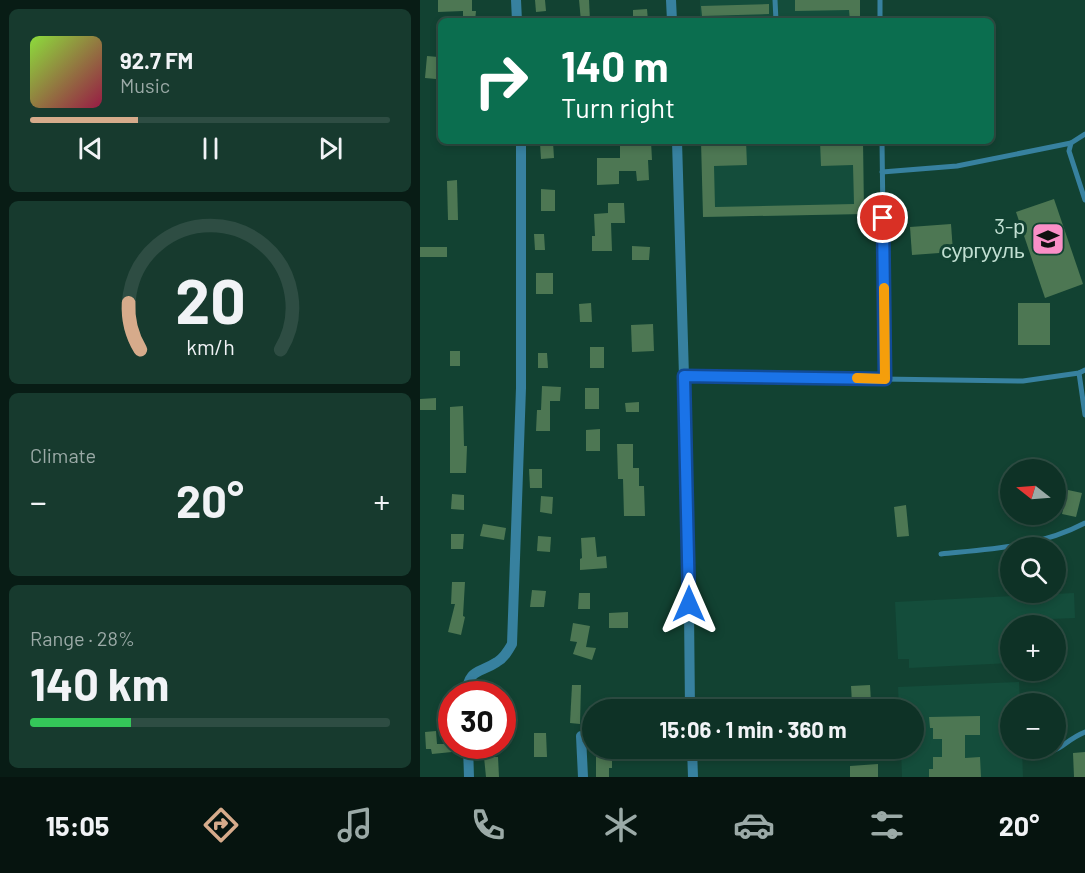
<!DOCTYPE html>
<meta charset="utf-8">
<style>
body{margin:0;font-family:Barlow,sans-serif;background:#173a2e;color:#f1f3f6;height:100vh;display:flex;flex-direction:column;font-size:22px;white-space:nowrap}
*{box-sizing:border-box;margin:0}
p{font-size:20px;color:#9baaa7}
.icon{flex:none;width:33px;height:33px;fill:none;stroke:currentColor;stroke-width:2;stroke-linecap:round;stroke-linejoin:round}
.map{position:relative;flex:1;overflow:hidden}
.side{display:flex;flex-direction:column;gap:9px;padding:9px;background:#081c15;width:420px}
.side>*{flex:none}
.guide{position:absolute;left:18px;top:18px;width:556px;height:126px;border-radius:9px;box-shadow:0 3px 9px #0003,0 0 0 2px #2e4d43;background:#0b6e4f;color:#fff;overflow:hidden}
.needle{width:39px;rotate:287deg}
.fabs{position:absolute;left:580px;top:459px;display:grid;gap:12px}
.fabs a{display:grid;place-items:center;width:66px;height:66px;border-radius:50%;background:#0e3226;box-shadow:0 3px 9px #0003,0 0 0 2px #2e4d43;font-size:30px}
.speed{position:absolute;left:18px;top:681px;display:flex;gap:12px;font-size:30px;font-weight:700;text-align:center}
.speed>*{display:grid;place-content:center;width:78px;height:78px;border-radius:50%;background:#0e3226;box-shadow:0 3px 9px #0003,0 0 0 2px #2e4d43;line-height:1}
.speed .limit{border:9px solid #d22;background:#fff;color:#111}
.pin{position:absolute;display:grid;place-items:center;width:51px;height:51px;color:#fff;margin:-26px;border:3px solid #fff;border-radius:50%;box-shadow:0 2px 6px #0007}
.me{position:absolute;width:66px;margin:-33px;rotate:0deg;stroke-linejoin:round;filter:drop-shadow(0 0 4px #0008)}
.turn{display:flex;align-items:center;gap:21px;height:126px;padding:0 24px;font-size:27px}
.turn .icon{width:78px;height:78px;stroke-width:2.5}
.turn b{display:block;font-size:42px;line-height:51px}
.big{font-size:45px;font-weight:700;line-height:1.1}
.side .card{flex:1;display:flex;flex-direction:column;justify-content:center;gap:9px;min-width:0;padding:0 21px;border-radius:9px;background:#173a2e}
.side .dial{align-items:center;gap:0}
.dial svg{height:156px;overflow:visible;fill:none;stroke:#2e4d43;stroke-width:7;stroke-linecap:round;text-anchor:middle}
.dial text{fill:#f1f3f6;stroke:none}
.song{display:flex;align-items:center;gap:18px}
.cover{width:72px;height:72px;border-radius:9px;background:linear-gradient(135deg,hsl(90 70% 55%),hsl(340 70% 35%))}
.played{height:6px;border-radius:3px;background:linear-gradient(90deg,#d6ab8b 30%,#2e4d43 30%)}
.keys{display:flex;justify-content:space-around;direction:ltr}
.heat{display:flex;justify-content:space-between;align-items:center;font-size:33px;direction:ltr}
.charge{height:9px;border-radius:4px;background:linear-gradient(90deg,#34c759 28%,#2e4d43 0)}
.trip{position:absolute;left:162px;top:699px;width:342px;height:60px;border-radius:30px;background:#0e3226;box-shadow:0 3px 9px #0003,0 0 0 2px #2e4d43;font-weight:700;line-height:60px;text-align:center}
.tab-bar{display:flex;height:96px;justify-content:space-around;align-items:center;background:#06140f;color:#9baaa7}
.tab-bar .icon{width:42px;height:42px}
.tab-bar .current{color:#d6ab8b}
.tab-bar b{font-size:27px;color:#f1f3f6}
main{display:flex;flex:1;min-height:0}
.map>svg:first-child{display:block}
.built{fill:#144d3b}
.building{fill:#4d7753}
.lines{fill:none;stroke-linecap:round;stroke-linejoin:round}
.service{stroke:#37819f;stroke-width:5}
.minor{stroke:#37819f;stroke-width:10}
.route-casing{stroke:#114b97;stroke-width:15}
.route{stroke:#1a73e8;stroke-width:10}
.slow{stroke:#f59e0b;stroke-width:10}
.labels{text-anchor:middle;stroke-width:6;stroke-linejoin:round;paint-order:stroke}
.poi-label{font-size:21px;fill:#c1dfd2;stroke:#124232;text-anchor:end}
</style>
<main>
<section class="side">
<div class="card">
<div class="song"><i class="cover"></i><div><b>92.7 FM</b><p>Music</p></div></div>
<div class="played"></div>
<div class="keys"><svg class="icon" aria-label="previous" viewBox="0 0 24 24"><path d="M18 5L8 12l10 7zM5 5v14"/></svg><svg class="icon" aria-label="pause" viewBox="0 0 24 24"><path d="M8 5v14M16 5v14"/></svg><svg class="icon" aria-label="next" viewBox="0 0 24 24"><path d="M6 5l10 7-10 7zM19 5v14"/></svg></div>
</div>
<div class="card dial"><svg viewBox="0 0 100 80">
<path d="M14 69A42 42 0 1 1 86 69"/>
<path d="M14 69A42 42 0 0 1 8 45" stroke="#d6ab8b"/>
<text x="50" y="56" font-size="32" font-weight="700">20</text>
<text x="50" y="72" font-size="11">km/h</text>
</svg></div>
<div class="card"><p>Climate</p>
<div class="heat"><a>−</a><b class="big">20°</b><a>+</a></div>
</div>
<div class="card"><p>Range · 28%</p><b class="big">140 km</b><div class="charge"></div></div>
</section>
<div class="map">
<svg width="665" height="777" viewBox="0 0 665 777">
<rect width="100%" height="100%" fill="#124232"/>
<g class="built">
<path d="M280,0h159l1,21h-160z"/>
<path d="M282,141h161l1,73 -161,3z"/>
<path d="M654,593l1,25 -48,2v5l-16,1v37l-102,5v-9h-11l-3,-57z"/>
<path d="M599,682l1,21 -9,1v44l11,1 1,28h-121l-1,-28 13,-1v-38l-15,-1 -1,-22z"/>
</g>
<g class="building">
<path d="M18,0h34v11h4l-1,10h-12v-10l-25,1z"/>
<path d="M115,0h10l1,11 -10,1z"/>
<path d="M159,0h10l1,21h-9z"/>
<path d="M375,0h65v21h-10l-1,-11 -54,1z"/>
<path d="M349,4v10l-67,2 -1,-10z"/>
<path d="M227,9l1,12h-15v-11z"/>
<path d="M7,56l11,1 -2,22 -11,-1z"/>
<path d="M200,141h31l1,19h-4l1,20 -12,1 -1,-10h-17v13l-22,1v-27h23z"/>
<path d="M281,141h45l1,24 -33,1 1,41 139,-3 -1,-39 -32,1 -1,-25h43l1,73 -161,3z"/>
<path d="M133,142l1,16 -13,1 -1,-16z"/>
<path d="M37,180l1,40h-10l-1,-39z"/>
<path d="M121,189l14,1v21h-14z"/>
<path d="M634,199l29,85 -38,14 -29,-86z"/>
<path d="M188,203h16l1,20h-14l1,28h-20v-15h3l-1,-22 14,-1z"/>
<path d="M531,224l2,28 -41,3 -2,-28z"/>
<path d="M114,234h10l1,16h-10z"/>
<path d="M212,246l18,1 -1,13h-17z"/>
<rect x="0" y="247" width="27" height="10"/>
<rect x="116" y="273" width="17" height="21"/>
<path d="M171,303l1,19h-12l-1,-18z"/>
<rect x="598" y="303" width="32" height="42"/>
<path d="M233,324l1,27 -22,1 -1,-27z"/>
<rect x="170" y="347" width="14" height="21"/>
<rect x="30" y="351" width="10" height="15"/>
<path d="M118,353h9l1,15h-10z"/>
<path d="M122,386l19,1 -1,14h-10v30h-14l1,-21h4z"/>
<rect x="165" y="388" width="14" height="21"/>
<path d="M16,398v12h-16v-11z"/>
<path d="M219,402v10h-13l-1,-9z"/>
<path d="M43,406l1,40h3l-1,27h-16v-66z"/>
<path d="M180,429v22h-14v-21z"/>
<path d="M197,444h16v24h6v18h5l1,30h-21l-1,-37h-5z"/>
<path d="M109,469h13v19h-12z"/>
<path d="M648,490l14,3 -6,24 -14,-3z"/>
<path d="M32,494l12,1v15l-13,-1z"/>
<path d="M121,496l12,1 -1,17 -12,-2z"/>
<path d="M486,505l3,31 -12,1 -3,-30z"/>
<path d="M63,524l23,4 -2,12 -24,-4z"/>
<path d="M31,534h13l-1,15h-12z"/>
<path d="M118,536l13,1 -1,15 -13,-1z"/>
<path d="M175,537l2,20 9,-1 1,12 -27,2v-11l2,-1 -1,-20z"/>
<path d="M32,582h13l-2,34 2,1 -4,18 -13,-3 7,-28h-4z"/>
<path d="M112,590l14,1 -2,16h-14z"/>
<path d="M159,593h11v16h-12z"/>
<path d="M208,612v16h-19v-15z"/>
<path d="M153,623l17,3 -4,21 10,1 -4,12 -19,-6 4,-12 -7,-1z"/>
<path d="M152,685h9l-1,39 -10,-1z"/>
<path d="M450,685l1,17 -19,1 -1,-17z"/>
<path d="M192,698l1,12h-11l-1,-10z"/>
<path d="M560,716v19h-15v23l15,-1 1,20h-52v-8h4v-12h9v-18h-9v-11h-3l-1,-11z"/>
<path d="M16,731l1,13h15v8l-20,2 -1,-5h-5l-1,-17z"/>
<path d="M114,733h12l1,24h-13z"/>
<path d="M176,748h16v20h-3v9h-13z"/>
<path d="M665,752v25h-11l-1,-24z"/>
<path d="M64,757h14l1,20h-13z"/>
<path d="M458,764v13h-28v-11z"/>
</g>
<g class="lines">
<g class="service">
<path d="M355,0l1,21"/>
<path d="M460,0v21"/>
<path d="M665,134l-14,9 -2,8 16,49"/>
<path d="M462,141l3,238"/>
<path d="M462,172l75,-6 114,-23"/>
<path d="M659,373l6,42"/>
<path d="M264,376l339,5 56,-8 6,-3"/>
<path d="M521,554c50,-5 99,-7 144,-31"/>
<path d="M610,751c33,5 30,-9 55,-19"/>
</g>
<g class="minor">
<path d="M96,0l1,21"/>
<path d="M251,0l1,21"/>
<path d="M257,141l11,370 2,199"/>
<path d="M46,694c3,-26 13,-20 31,-32 7,-4 11,-11 15,-18l9,-256v-247"/>
<path d="M161,736l2,41"/>
<path d="M48,746l1,31"/>
<path d="M272,748l1,29"/>
</g>
</g>
<g class="lines">
<defs>
<path id="route" d="M269,604l-5,-228 201,3 -2,-161"/>
</defs>
<use href="#route" class="route-casing"/>
<use href="#route" class="route"/>
<path class="slow" d="M437,378l28,1 -1,-91"/>
</g>
<defs>
<symbol id="school-square" viewBox="-11 -11 22 22"><rect x="-9" y="-9" width="18" height="18" rx="4" fill="#fa8fc7" stroke="#124232"/><path d="M0-5L7-2L0 1L-7-2ZM-4 1L0 2.5L4 1V4Q0 6-4 4Z" fill="#111"/></symbol>
</defs>
<g fill-rule="evenodd">
<use href="#school-square" x="609" y="220" width="38" height="38"/>
</g>
<g class="labels">
<g class="poi-label">
<text x="605" y="234">3-р<tspan x="605" dy="24">сургууль</tspan></text>
</g>
</g>
</svg>
<div class="fabs">
<a><svg class="needle" viewBox="-14 -14 28 28"><path d="M0-13l5 13h-10z" fill="#e53935"/><path d="M0 13l5-13h-10z" fill="#9baaa7"/></svg></a>
<a><svg class="icon" aria-label="search" viewBox="0 0 24 24"><circle cx="10" cy="10" r="6"/><path d="M15 15l6 6"/></svg></a>
<a>+</a>
<a>−</a>
</div>
<div class="speed"><div class="limit">30</div></div>
<div class="pin" style="left:463px;top:218px;background:#d93025"><svg class="icon" aria-label="arrive" viewBox="0 0 24 24"><path d="M6 21V4h12l-3 4 3 4H6"/></svg></div>
<svg class="me" style="left:269px;top:604px" viewBox="-20 -20 40 40"><path d="M0-17L14 15 0 8-14 15z" fill="#1a73e8" stroke="#fff" stroke-width="4"/></svg>
<div class="trip">15:06 · 1 min · 360 m</div>
<div class="guide">
<div class="turn"><svg class="icon" aria-label="right" viewBox="0 0 24 24"><path d="M7 20v-9h11M14 6l5 5-5 5"/></svg><div><b>140 m</b>Turn right</div></div>
</div>
</div>
</main>
<nav class="tab-bar">
<b>15:05</b>
<svg class="icon current" aria-label="directions" viewBox="0 0 24 24"><path d="M12 3l9 9-9 9-9-9zM9 14v-3h6M13 9l2 2-2 2"/></svg>
<svg class="icon" aria-label="music" viewBox="0 0 24 24"><path d="M9 18V5l10-2v13"/><circle cx="6" cy="18" r="3"/><circle cx="16" cy="16" r="3"/></svg>
<svg class="icon" aria-label="phone" viewBox="0 0 24 24"><path d="M5 4h4l2 5-3 2q2 4 5 5l2-3 5 2v4C11 20 4 13 5 4z"/></svg>
<svg class="icon" aria-label="climate" viewBox="0 0 24 24"><path d="M12 3v18M4 7l16 10M4 17L20 7"/></svg>
<svg class="icon" aria-label="car" viewBox="0 0 24 24"><path d="M5 17H2v-5l4-1 3-4h7l3 4 3 1v5h-3M9 17h6M6 11h13"/><circle cx="7" cy="17" r="2"/><circle cx="17" cy="17" r="2"/></svg>
<svg class="icon" aria-label="filters" viewBox="0 0 24 24"><path d="M4 7h16M4 17h16"/><circle cx="9" cy="7" r="2"/><circle cx="15" cy="17" r="2"/></svg>
<b>20°</b>
</nav>
